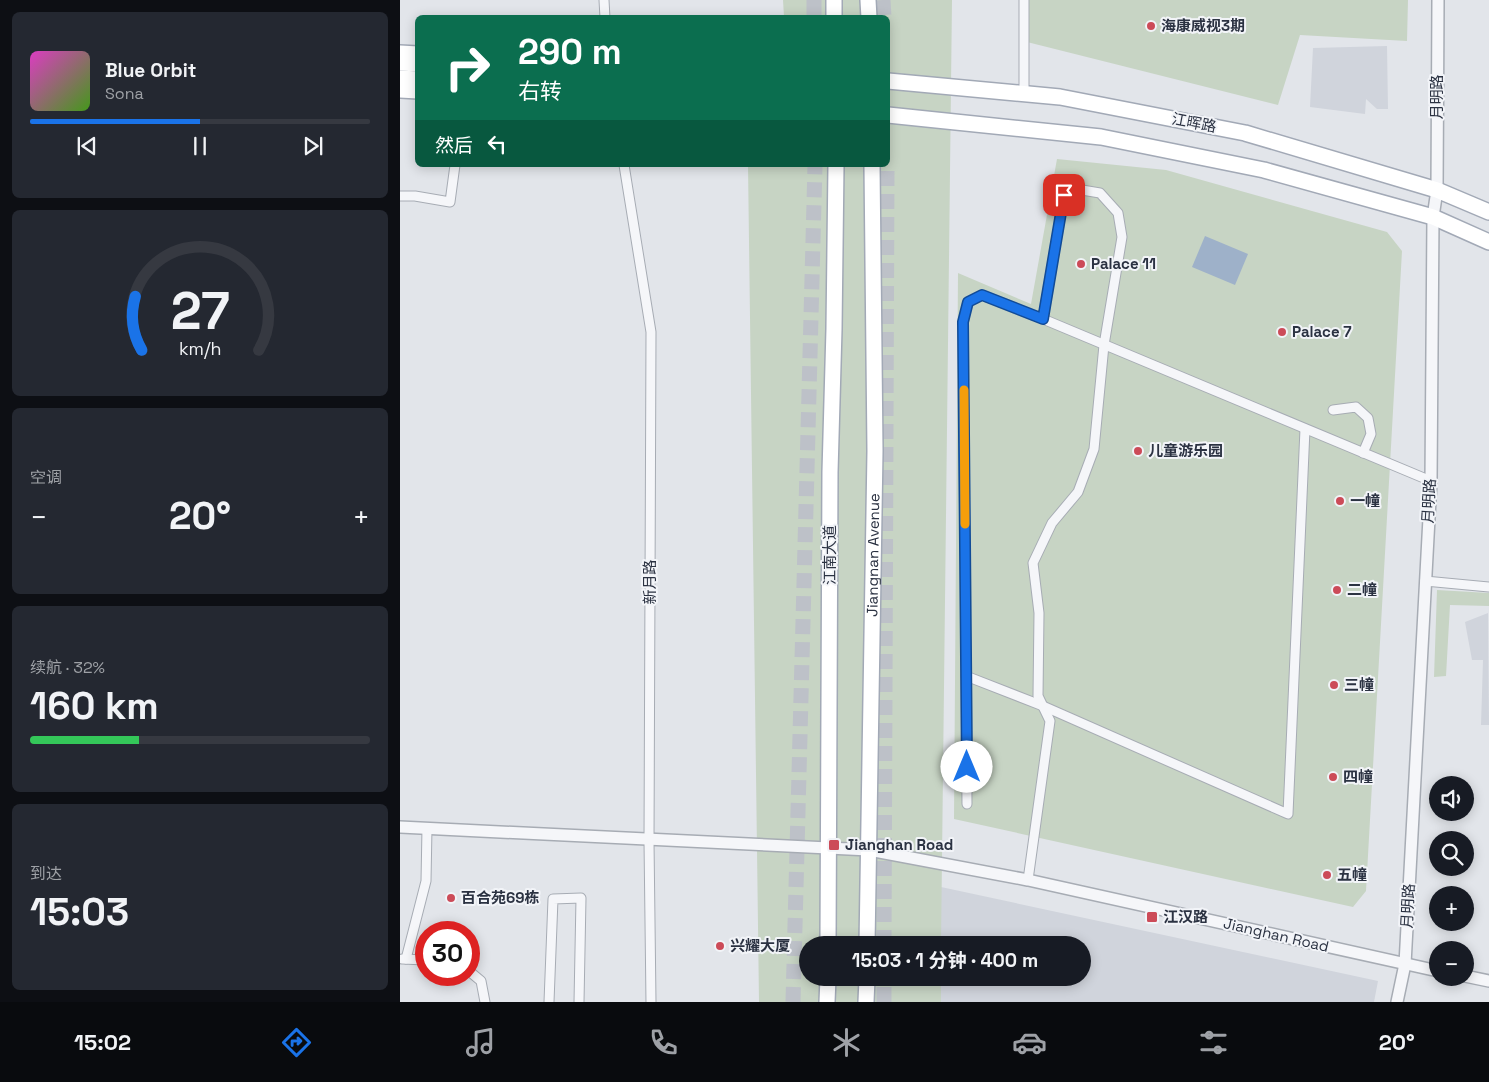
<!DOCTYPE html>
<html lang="zh">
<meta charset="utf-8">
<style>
body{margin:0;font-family:"Space Grotesk","Noto Sans SC",sans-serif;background:#242831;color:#f1f3f6;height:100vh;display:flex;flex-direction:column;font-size:19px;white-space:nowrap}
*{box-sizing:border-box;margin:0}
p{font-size:16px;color:#9ea1a6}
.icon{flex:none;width:28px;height:28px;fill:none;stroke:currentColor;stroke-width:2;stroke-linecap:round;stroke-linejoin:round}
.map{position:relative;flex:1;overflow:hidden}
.side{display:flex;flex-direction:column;gap:12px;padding:12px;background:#0d0f14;width:400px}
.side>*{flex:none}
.guide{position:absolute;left:15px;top:15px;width:475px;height:152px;border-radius:8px;box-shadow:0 2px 12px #0003;background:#0b6e4f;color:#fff;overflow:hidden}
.tools{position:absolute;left:1029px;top:776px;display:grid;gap:10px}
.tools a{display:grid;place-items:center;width:45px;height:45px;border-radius:50%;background:#171b24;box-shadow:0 2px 12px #0003;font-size:25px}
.speed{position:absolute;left:15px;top:921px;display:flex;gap:10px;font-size:25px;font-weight:700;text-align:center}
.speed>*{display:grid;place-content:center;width:65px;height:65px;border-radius:50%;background:#171b24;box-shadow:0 2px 12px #0003;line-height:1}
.speed .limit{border:8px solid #d22;background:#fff;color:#111}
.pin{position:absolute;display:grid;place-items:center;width:42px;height:42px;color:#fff;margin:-21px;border-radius:10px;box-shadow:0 2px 8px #0006}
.me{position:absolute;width:55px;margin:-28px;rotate:0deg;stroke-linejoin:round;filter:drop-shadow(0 0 4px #0008)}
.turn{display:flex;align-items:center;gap:18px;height:105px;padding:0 20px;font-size:22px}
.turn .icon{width:65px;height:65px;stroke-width:2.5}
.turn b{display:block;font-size:35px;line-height:42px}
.then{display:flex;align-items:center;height:48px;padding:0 20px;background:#0003;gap:10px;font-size:19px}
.big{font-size:38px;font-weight:700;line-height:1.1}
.side .tile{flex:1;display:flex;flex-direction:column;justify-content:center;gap:8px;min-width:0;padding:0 18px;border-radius:8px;background:#242831}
.side .dial{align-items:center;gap:0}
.dial svg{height:130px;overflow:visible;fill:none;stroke:#363941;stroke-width:7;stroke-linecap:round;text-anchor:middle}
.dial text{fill:#f1f3f6;stroke:none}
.song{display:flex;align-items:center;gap:15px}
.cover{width:60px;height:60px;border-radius:8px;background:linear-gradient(135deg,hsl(310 70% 55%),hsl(100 70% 35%))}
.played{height:5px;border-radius:2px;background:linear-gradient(90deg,#1a73e8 50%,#363941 50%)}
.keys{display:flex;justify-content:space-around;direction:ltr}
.heat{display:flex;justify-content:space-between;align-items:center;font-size:28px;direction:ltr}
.charge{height:8px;border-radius:4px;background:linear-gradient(90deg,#34c759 32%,#363941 0)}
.trip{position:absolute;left:399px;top:936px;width:292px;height:50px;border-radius:25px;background:#171b24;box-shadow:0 2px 12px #0003;font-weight:700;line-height:50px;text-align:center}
.menu{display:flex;height:80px;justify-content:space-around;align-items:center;background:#090b0e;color:#9ea1a6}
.menu .icon{width:35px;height:35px}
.menu .selected{color:#1a73e8}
.menu b{font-size:22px;color:#f1f3f6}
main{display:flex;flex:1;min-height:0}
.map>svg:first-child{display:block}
.built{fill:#d0d4dc}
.green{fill:#c7d4c4}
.water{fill:#9eb1c9}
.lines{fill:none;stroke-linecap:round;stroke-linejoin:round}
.trunk-tunnel{stroke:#bdc1c8;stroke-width:15;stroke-dasharray:15 8;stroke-linecap:butt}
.minor-casing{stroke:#a7acb4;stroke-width:11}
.tertiary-casing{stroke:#a7acb4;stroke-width:14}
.primary-casing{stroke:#a2a9b6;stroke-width:18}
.trunk-casing{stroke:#8a92a1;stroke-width:18}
.minor{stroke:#f5f6f9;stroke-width:9}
.tertiary{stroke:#f5f6f9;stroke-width:11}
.primary{stroke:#fff;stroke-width:15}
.trunk{stroke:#fff;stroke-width:15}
.route-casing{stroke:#114b97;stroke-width:12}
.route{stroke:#1a73e8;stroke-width:9}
.slow{stroke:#f59e0b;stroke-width:9}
.poi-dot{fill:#cc4b58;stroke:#f2f4f8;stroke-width:2}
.labels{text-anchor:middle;stroke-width:4;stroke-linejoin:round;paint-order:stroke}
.poi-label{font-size:15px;font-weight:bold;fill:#2b3242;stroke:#f2f4f8;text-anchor:start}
.street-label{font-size:15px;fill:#2b3242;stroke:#f2f4f8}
</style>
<main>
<section class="side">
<div class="tile">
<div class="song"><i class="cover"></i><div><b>Blue Orbit</b><p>Sona</p></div></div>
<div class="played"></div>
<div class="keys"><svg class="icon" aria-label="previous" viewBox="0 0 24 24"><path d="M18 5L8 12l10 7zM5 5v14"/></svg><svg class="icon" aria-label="pause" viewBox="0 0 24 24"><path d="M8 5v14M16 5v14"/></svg><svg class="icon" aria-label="next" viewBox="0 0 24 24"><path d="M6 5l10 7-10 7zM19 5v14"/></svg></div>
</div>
<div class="tile dial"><svg viewBox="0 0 100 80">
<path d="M14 69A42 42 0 1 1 86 69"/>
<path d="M14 69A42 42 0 0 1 10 36" stroke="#1a73e8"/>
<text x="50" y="56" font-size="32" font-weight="700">27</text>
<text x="50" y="72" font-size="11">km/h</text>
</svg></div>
<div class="tile"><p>空调</p>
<div class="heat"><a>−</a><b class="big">20°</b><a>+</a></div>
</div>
<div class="tile"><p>续航 · 32%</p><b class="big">160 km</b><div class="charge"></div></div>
<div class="tile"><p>到达</p><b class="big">15:03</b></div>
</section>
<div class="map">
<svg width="1089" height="1002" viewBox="0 0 1089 1002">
<rect width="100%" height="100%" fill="#e2e5ea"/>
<g class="built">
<path d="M987,46l1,63h-11l-11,-10 -1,15 -55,-7 3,-59z"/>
<path d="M1088,613l1,112h-8l2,-65h-11l-7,-38z"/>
<path d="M541,887l437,94 -4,21h-433v-24h141v-33h-141z"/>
</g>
<g class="green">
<path d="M383,0h169l-11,945h-133v33h133v24h-182l-11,-837h140v-147l-104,-1z"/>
<path d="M627,0h381l-1,41 -107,-6 -22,70 -251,-63z"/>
<path d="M657,159l109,11 221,62 15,19 -36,640 -13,16 -399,-88 4,-546 73,31z"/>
<path d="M1037,590l52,3v13l-39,-1 -4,71 -12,1z"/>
</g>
<path class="water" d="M805,236l43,18 -13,31 -43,-18z"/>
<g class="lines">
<g class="trunk-tunnel">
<path d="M414,0v18"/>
<path d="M483,0l1,18"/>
<path d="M484,945l3,-780"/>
<path d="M393,1002l22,-837"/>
<path d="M484,1002v-24"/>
</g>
<defs>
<g id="minor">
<path d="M204,0l1,18"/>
<path d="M624,0v94"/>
<path d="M224,165l27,167 -2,509 2,161"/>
<path d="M0,196h15l35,6 5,-37"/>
<path d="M643,319l388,162"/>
<path d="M933,410l23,-3 12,11 3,16 -8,19"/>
<path d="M1025,581l64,6"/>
<path d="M566,676l77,30 245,108 17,-385"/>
<path d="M567,804l-4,-482 5,-20 14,-7 61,24 21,-124 18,-5 18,3 18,20 4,24 -18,108 -10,104 -16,43 -26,31 -19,40 6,50 -1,83 12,25 -22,159"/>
<path d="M2,959l24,1"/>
<path d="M6,959l20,-78 1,-53"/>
<path d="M69,971l12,10 4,21"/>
<path d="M149,1002l4,-103 28,-1 -2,104"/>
</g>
<g id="tertiary">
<path d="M0,827l469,23 159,30 410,91"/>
<path d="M1065,976l24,5"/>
<path d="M997,1002l8,-38 26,-483 2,-264 4,-27 1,-190"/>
</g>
<g id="primary">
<path d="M434,0v18"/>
<path d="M468,0l1,18"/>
<path d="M0,53l18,1"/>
<path d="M488,81l172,16 185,36 192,57 52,22"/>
<path d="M0,90l18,1"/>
<path d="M488,115l213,22 163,33 169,47 56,25"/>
<path d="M428,945l2,-473 4,-143 2,-164"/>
<path id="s1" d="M467,945l8,-494 -3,-286"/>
<path d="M427,1002l1,-24"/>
<path d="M466,1002l1,-24"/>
</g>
<g id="trunk">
<path d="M0,63l18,1"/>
<path d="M0,78l18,1"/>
</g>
</defs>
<use href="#minor" class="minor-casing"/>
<use href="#tertiary" class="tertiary-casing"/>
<use href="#primary" class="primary-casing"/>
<use href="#trunk" class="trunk-casing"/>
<use href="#minor" class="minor"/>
<use href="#tertiary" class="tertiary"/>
<use href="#primary" class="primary"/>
<use href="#trunk" class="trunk"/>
</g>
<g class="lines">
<defs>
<path id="route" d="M567,767l-4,-445 5,-20 14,-7 61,24 21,-124"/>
</defs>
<use href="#route" class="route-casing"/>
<use href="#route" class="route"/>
<path class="slow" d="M564,390l1,134"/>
</g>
<g class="poi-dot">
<circle cx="751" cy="26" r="5"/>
<circle cx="681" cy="264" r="5"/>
<circle cx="882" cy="332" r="5"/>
<circle cx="738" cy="451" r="5"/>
<circle cx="940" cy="501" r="5"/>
<circle cx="937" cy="590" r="5"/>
<circle cx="934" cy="685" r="5"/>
<circle cx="933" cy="777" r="5"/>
<rect x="428" y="839" width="12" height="12" rx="2.5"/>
<circle cx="927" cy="875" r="5"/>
<circle cx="51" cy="898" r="5"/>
<rect x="746" y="911" width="12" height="12" rx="2.5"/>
<circle cx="320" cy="946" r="5"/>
</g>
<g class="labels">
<g class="poi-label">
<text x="761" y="31">海康威视3期</text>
<text x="691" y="269">Palace 11</text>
<text x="892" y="337">Palace 7</text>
<text x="748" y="456">儿童游乐园</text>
<text x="950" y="506">一幢</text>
<text x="947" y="595">二幢</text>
<text x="944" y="690">三幢</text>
<text x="943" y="782">四幢</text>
<text x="445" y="850">Jianghan Road</text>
<text x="937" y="880">五幢</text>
<text x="61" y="903">百合苑69栋</text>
<text x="763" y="922">江汉路</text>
<text x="330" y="951">兴耀大厦</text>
</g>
<g class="street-label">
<text transform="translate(1037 97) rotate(-90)" y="5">月明路</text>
<text transform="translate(794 123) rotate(11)" y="5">江晖路</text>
<text transform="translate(1029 501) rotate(-87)" y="5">月明路</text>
<text transform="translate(430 555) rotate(-90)" y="5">江南大道</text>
<text dy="5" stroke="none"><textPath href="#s1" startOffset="390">Jiangnan Avenue</textPath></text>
<text transform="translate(250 582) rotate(-90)" y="5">新月路</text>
<text transform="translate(1008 906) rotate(-87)" y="5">月明路</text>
<text transform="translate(876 935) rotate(13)" y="5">Jianghan Road</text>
</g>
</g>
</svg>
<div class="tools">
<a><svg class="icon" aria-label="sound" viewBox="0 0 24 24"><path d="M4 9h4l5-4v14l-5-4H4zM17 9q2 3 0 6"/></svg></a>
<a><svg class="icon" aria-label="search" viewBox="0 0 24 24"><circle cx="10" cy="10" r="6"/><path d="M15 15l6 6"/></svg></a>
<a>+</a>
<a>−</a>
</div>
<div class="speed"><div class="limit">30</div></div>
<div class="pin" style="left:664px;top:195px;background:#d93025"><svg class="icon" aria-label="arrive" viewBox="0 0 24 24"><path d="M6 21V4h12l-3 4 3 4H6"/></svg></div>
<svg class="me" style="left:567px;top:767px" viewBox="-20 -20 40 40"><circle r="19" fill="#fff"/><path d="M0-13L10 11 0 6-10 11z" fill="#1a73e8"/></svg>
<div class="trip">15:03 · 1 分钟 · 400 m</div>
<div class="guide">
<div class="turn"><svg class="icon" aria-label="right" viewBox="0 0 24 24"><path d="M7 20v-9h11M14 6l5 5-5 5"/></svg><div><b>290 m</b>右转</div></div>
<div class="then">然后<svg class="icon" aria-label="left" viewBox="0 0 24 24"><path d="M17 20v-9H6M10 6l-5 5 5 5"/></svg></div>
</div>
</div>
</main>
<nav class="menu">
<b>15:02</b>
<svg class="icon selected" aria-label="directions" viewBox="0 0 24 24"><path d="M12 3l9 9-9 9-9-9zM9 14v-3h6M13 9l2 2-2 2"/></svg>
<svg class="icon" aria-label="music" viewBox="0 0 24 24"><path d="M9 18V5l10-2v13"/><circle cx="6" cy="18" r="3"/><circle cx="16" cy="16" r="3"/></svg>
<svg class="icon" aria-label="phone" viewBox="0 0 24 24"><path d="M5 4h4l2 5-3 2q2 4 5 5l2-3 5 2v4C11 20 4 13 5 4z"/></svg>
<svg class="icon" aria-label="climate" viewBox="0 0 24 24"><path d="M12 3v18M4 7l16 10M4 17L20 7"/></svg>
<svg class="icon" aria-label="car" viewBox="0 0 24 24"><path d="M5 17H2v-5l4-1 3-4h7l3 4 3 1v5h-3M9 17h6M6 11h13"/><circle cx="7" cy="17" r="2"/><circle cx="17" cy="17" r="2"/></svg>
<svg class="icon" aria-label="filters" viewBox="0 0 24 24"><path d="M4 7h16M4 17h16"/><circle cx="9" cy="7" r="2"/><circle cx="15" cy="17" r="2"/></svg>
<b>20°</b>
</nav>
